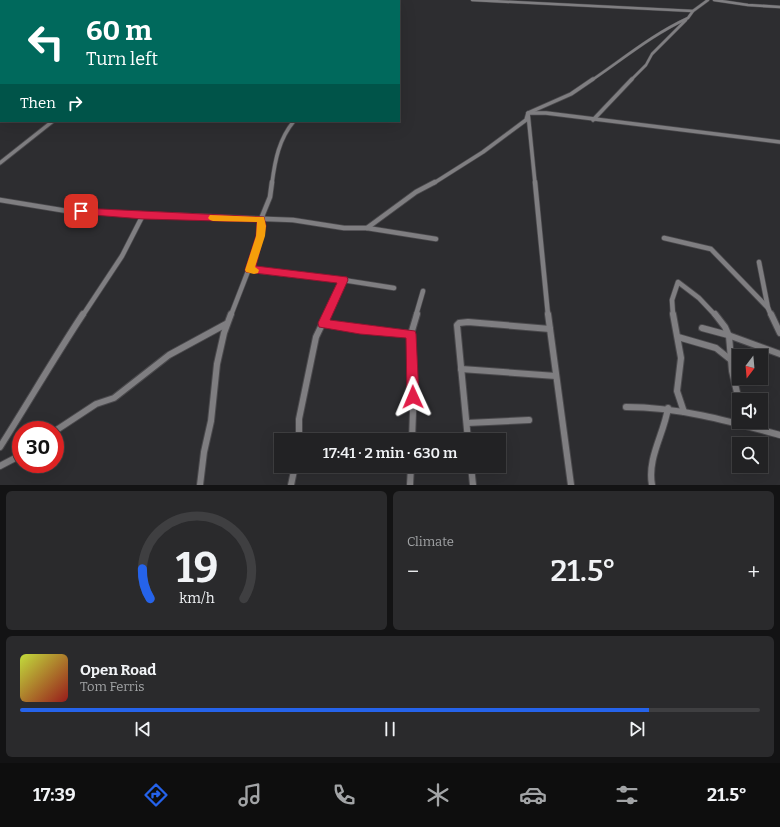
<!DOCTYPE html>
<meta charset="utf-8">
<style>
body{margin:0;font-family:Bitter,serif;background:#2a2a2c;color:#f1f3f6;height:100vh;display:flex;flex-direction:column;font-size:15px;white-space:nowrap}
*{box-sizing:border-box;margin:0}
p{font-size:13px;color:#a2a4a6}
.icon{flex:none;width:22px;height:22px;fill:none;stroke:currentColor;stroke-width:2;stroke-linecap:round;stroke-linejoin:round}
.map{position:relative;height:485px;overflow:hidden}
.details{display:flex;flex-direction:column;gap:6px;padding:6px;background:#131314;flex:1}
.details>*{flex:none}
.banner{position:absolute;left:0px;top:0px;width:400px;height:122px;box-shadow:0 4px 16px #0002,0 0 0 1px #3f3f41;background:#00695c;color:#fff;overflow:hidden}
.needle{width:26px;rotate:196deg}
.tools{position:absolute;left:732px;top:349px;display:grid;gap:8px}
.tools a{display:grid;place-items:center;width:36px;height:36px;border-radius:0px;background:#222224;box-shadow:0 4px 16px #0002,0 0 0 1px #3f3f41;font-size:20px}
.speed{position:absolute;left:12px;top:421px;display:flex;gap:8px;font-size:20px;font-weight:700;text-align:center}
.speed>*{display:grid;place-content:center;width:52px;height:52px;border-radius:50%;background:#222224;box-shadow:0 4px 16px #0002,0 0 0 1px #3f3f41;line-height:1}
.speed .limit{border:6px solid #d22;background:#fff;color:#111}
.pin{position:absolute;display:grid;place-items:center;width:34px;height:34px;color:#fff;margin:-17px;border-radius:8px;box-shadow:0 2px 6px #0006}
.me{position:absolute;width:44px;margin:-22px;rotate:359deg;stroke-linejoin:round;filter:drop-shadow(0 0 3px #0008)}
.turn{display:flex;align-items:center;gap:14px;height:84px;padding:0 20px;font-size:18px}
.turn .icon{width:52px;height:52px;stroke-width:2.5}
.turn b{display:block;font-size:28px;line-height:34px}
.then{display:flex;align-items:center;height:38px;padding:0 20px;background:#0003;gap:8px;font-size:15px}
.big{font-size:30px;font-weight:600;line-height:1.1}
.details .widget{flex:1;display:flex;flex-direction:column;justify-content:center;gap:6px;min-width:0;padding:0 14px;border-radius:6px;background:#2a2a2c}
.details .dial{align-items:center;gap:0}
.dial svg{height:104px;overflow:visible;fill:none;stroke:#3f3f41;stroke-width:7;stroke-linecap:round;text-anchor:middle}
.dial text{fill:#f1f3f6;stroke:none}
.song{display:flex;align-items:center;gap:12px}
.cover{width:48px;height:48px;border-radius:6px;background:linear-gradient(135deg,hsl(70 70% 55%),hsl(0 70% 35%))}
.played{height:4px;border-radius:2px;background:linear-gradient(90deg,#2563eb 85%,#3f3f41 85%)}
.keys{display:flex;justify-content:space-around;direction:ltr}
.heat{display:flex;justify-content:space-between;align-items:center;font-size:22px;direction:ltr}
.details .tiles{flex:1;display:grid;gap:6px;grid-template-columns:1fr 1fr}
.widget:last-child{grid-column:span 2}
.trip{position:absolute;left:274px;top:433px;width:232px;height:40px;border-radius:0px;background:#222224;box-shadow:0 4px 16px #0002,0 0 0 1px #3f3f41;font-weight:600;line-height:40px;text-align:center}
.menu{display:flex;height:64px;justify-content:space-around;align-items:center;background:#0e0e0e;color:#a2a4a6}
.menu .icon{width:28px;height:28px}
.menu .active{color:#2563eb}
.menu b{font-size:18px;color:#f1f3f6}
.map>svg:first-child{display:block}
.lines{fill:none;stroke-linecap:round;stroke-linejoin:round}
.minor-far3-casing{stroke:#4a494c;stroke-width:3.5}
.minor-far2-casing{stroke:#4a494c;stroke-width:5}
.minor-far1-casing{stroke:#4a494c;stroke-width:6}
.minor-casing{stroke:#4a494c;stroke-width:8}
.minor-far3{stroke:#7f7e81;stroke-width:2.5}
.minor-far2{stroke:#7f7e81;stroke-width:3.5}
.minor-far1{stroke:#7f7e81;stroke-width:4.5}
.minor{stroke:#7f7e81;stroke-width:6}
.route{fill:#e11d48;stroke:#92132f}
.slow{fill:#f59e0b}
</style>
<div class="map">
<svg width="780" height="485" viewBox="0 0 780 485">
<rect width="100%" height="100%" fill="#2d2d30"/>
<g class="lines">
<defs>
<g id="minor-far3">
<path d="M472,0l221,11"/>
<path d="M714,0l34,5 32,2"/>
<path d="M239,1l2,-1"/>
<path d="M592,80c31,-21 61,-46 96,-62l5,-7 15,-11"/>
<path d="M631,80l15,-15 6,-11 34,-34"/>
</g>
<g id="minor-far2">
<path d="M593,120l39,-41"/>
<path d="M0,163l53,-42"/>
<path d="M272,183c3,-23 7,-44 22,-62"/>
<path d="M434,183l49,-31 43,-32 2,-7 43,-19 22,-15"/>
<path d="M535,183l-7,-70h18l234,29"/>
</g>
<g id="minor-far1">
<path d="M535,182l13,133"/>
<path d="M0,200l67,11 226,9 51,8h23l69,11"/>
<path d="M367,228l49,-36 19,-10"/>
<path d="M664,238l47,11 57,59"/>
<path d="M759,262l9,46 3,7"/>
<path d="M250,270l93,10 51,8"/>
<path d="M83,315l39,-59 21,-41"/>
<path d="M231,315l26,-67 5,-22 -1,-7 9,-22 2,-15"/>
<path d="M326,315l17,-35"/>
<path d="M416,315l7,-24"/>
<path d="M673,315l-1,-15 6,-18 21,16 16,17"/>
</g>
<g id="minor">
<path d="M548,314l23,171"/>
<path d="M673,314l8,44 -4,33 7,21"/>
<path d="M715,314l10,13 4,9 3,35 7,30"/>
<path d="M771,314l9,19"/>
<path d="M323,323l37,6 51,5"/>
<path d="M702,328l26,7 52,19"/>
<path d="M678,337l38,11 15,12"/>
<path d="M461,369l95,7"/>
<path d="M626,407c53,0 103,14 154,28"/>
<path d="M467,423l62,-3"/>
<path d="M55,431l41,-27 18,-6 55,-43 57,-31"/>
<path d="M299,440v-21l17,-82 11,-23"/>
<path d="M412,440l1,-28 -2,-78 6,-20"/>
<path d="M468,440l-11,-115 2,-2 9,-1 82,7"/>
<path d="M0,447c28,-44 54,-89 83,-133"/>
<path d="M0,466l21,-11"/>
<path d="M471,466l2,19"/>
<path d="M200,485l4,-33 7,-31 6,-57 7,-31 7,-19"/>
<path d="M291,485l4,-19"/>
<path d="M410,485l1,-19"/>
<path d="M652,485c-5,-27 12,-51 16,-77"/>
</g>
</defs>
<use href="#minor-far3" class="minor-far3-casing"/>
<use href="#minor-far2" class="minor-far2-casing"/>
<use href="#minor-far1" class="minor-far1-casing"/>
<use href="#minor" class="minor-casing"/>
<use href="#minor-far3" class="minor-far3"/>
<use href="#minor-far2" class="minor-far2"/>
<use href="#minor-far1" class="minor-far1"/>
<use href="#minor" class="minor"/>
</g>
<path class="route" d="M81,208l183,9 2,9 -10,40 91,11 1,3 -18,40 85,11 1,3 3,63 -2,4 -4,1 -4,-1 -2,-4 -1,-59 -46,-4 -41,-7 -1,-4 19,-40 -91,-11 -1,-2 11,-34 1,-14 -114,-3 -62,-5 -4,-3z"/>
<path class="slow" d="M210,215l54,2 2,9 -1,10 -10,31 4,3 -1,3 -4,1 -8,-2 -1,-2 11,-34 1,-14 -44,-1 -3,-1 -2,-2z"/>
</svg>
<div class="tools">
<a><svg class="needle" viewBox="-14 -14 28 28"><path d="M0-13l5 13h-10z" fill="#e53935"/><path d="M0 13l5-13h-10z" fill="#a2a4a6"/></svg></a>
<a><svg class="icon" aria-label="sound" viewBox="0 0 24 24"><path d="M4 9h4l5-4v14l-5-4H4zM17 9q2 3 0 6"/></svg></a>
<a><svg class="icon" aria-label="search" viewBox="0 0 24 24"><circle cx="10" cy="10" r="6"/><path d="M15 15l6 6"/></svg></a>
</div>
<div class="speed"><div class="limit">30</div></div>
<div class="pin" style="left:81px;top:211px;background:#d93025"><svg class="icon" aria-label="arrive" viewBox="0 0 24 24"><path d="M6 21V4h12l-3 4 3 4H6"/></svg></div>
<svg class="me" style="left:413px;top:397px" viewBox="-20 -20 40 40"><path d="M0-17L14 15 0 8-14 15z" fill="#e11d48" stroke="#fff" stroke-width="4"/></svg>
<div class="trip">17:41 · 2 min · 630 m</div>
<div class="banner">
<div class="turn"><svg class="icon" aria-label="left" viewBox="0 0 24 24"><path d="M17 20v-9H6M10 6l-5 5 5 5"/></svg><div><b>60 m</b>Turn left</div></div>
<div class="then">Then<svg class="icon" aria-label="right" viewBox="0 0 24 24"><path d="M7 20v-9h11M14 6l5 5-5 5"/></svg></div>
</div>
</div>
<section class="details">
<div class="tiles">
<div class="widget dial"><svg viewBox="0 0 100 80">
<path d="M14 69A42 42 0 1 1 86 69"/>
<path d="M14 69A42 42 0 0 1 8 46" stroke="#2563eb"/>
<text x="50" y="56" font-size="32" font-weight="700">19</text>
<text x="50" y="72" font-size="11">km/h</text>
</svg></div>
<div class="widget"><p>Climate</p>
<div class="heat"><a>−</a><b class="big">21.5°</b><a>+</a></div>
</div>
<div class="widget">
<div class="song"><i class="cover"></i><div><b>Open Road</b><p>Tom Ferris</p></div></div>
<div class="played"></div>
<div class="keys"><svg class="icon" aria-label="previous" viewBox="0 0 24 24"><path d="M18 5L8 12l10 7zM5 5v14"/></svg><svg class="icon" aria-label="pause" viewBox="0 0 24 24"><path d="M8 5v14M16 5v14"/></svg><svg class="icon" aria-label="next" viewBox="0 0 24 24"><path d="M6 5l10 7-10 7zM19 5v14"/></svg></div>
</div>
</div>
</section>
<nav class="menu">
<b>17:39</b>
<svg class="icon active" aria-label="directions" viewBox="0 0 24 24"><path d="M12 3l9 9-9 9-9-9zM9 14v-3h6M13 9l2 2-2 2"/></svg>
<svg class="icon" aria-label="music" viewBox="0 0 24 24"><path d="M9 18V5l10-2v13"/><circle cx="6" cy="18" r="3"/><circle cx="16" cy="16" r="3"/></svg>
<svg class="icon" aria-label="phone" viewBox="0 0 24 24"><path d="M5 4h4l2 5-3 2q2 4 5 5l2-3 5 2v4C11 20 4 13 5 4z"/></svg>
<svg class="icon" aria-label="climate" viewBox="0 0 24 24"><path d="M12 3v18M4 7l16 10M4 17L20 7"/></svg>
<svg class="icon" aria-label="car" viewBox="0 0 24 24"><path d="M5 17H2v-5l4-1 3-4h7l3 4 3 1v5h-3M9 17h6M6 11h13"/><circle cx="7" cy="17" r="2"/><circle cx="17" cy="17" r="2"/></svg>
<svg class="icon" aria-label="filters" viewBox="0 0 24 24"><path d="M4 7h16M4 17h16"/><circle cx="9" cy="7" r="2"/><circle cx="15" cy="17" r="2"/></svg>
<b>21.5°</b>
</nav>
